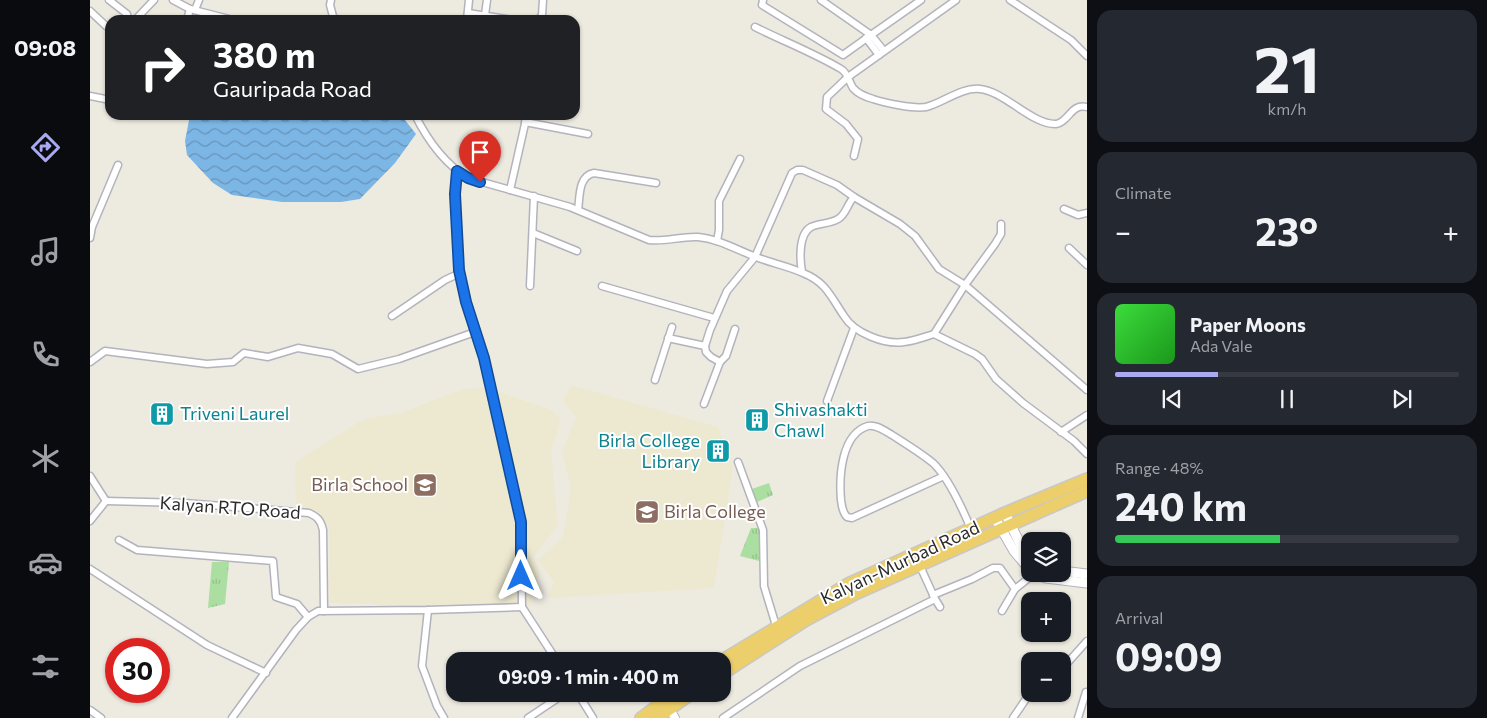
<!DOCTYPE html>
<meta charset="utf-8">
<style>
body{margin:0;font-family:Commissioner,sans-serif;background:#242831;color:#f1f3f6;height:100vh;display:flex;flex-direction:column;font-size:19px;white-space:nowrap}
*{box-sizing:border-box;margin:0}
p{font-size:16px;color:#9ea1a6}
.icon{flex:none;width:28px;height:28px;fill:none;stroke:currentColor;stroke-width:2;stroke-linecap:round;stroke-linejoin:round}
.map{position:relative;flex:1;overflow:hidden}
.details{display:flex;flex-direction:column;gap:10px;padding:10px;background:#0d0f14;width:400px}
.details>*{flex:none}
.hud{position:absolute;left:15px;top:15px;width:475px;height:105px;border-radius:15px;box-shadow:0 1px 4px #0004;background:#202124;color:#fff;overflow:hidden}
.tools{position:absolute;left:931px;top:532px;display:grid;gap:10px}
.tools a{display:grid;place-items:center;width:50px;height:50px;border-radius:10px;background:#171b24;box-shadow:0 1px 4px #0004;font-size:25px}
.speed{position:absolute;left:15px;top:638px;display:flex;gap:10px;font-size:25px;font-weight:700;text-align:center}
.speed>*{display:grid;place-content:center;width:65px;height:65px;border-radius:50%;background:#171b24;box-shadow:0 1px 4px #0004;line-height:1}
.speed .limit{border:8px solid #d22;background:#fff;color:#111}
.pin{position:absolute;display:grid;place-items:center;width:42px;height:42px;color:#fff;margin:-51px -21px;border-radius:50% 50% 50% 0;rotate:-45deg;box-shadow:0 0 5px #0007}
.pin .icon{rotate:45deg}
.me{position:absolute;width:55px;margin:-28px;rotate:0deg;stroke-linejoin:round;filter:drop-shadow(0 0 4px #0008)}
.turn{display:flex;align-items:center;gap:18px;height:105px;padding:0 25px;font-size:22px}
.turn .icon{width:65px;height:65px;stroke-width:2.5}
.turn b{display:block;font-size:35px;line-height:42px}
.big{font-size:38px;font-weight:700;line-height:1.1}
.details .tile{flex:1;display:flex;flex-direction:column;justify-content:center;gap:8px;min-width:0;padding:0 18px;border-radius:15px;background:#242831}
.details .dial{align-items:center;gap:0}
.dial b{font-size:65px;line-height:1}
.song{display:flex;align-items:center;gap:15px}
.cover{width:60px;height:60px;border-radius:8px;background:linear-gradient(135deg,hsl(120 70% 55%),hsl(120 70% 35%))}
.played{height:5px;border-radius:2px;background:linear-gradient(90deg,#a8a9f1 30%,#363941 30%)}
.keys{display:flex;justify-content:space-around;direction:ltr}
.heat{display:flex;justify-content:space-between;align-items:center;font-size:28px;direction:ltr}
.charge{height:8px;border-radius:4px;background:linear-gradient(90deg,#34c759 48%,#363941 0)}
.trip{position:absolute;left:356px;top:652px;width:285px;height:50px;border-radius:15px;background:#171b24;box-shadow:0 1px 4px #0004;font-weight:700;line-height:50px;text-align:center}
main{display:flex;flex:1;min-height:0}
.tabs{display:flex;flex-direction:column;width:90px;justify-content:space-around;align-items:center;background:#090b0e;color:#9ea1a6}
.tabs .icon{width:35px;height:35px}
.tabs .selected{color:#a8a9f1}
.tabs b{font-size:22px;color:#f1f3f6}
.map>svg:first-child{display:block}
.education{fill:#ede9d1}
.grass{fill:url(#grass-tufts)}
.water{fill:url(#water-waves)}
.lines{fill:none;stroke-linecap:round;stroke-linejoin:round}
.minor-casing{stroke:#b3b3be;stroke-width:9}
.tertiary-casing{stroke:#b3b3be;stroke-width:10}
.secondary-casing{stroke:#b3b3be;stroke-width:11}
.trunk-casing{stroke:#c8c8c8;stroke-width:14}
.minor{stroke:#fff;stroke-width:6}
.tertiary{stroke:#fff;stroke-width:8}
.secondary{stroke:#fff;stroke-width:9}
.trunk{stroke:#ecce6a;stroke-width:11}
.route-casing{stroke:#114b97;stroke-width:12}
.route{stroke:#1a73e8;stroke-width:9}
.labels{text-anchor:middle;stroke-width:4;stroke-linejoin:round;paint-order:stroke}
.culture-label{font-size:18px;fill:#0d838f;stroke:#fff;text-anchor:start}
.education-label{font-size:18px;fill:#785e54;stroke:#fff;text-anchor:end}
.street-label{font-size:18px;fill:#2c2c2c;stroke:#fff}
</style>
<main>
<nav class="tabs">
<b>09:08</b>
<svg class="icon selected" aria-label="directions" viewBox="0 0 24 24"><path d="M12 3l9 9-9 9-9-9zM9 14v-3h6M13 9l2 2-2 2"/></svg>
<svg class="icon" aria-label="music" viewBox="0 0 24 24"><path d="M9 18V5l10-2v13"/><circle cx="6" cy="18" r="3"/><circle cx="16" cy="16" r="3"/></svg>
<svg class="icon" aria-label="phone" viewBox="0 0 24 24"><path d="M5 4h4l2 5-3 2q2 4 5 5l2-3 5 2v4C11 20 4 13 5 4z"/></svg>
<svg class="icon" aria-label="climate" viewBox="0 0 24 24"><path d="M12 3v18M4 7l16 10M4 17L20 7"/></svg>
<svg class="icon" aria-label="car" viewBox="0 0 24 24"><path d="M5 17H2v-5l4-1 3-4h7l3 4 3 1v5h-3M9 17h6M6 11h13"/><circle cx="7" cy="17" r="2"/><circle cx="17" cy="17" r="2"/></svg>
<svg class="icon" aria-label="filters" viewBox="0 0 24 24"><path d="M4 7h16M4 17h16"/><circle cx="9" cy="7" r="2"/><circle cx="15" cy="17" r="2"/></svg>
</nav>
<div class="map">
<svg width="997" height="718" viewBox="0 0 997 718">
<defs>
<pattern id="grass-tufts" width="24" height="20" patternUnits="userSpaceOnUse" patternTransform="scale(1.25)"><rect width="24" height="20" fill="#abdea1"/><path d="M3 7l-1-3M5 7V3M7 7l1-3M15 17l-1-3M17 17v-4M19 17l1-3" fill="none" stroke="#93bf8b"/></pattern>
<pattern id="water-waves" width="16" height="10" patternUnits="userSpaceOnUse" patternTransform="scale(1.25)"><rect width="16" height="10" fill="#7cb6e5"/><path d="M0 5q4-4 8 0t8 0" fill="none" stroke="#6694ba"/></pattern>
</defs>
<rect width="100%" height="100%" fill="#edeae0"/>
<g class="education">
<path d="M481,385l147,42 15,40 -19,121 -166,10 6,-16 -16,-22 25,-23 8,-50 -9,-35 14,-35 -13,-16z"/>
<path d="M397,388l65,22 9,10 -10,32 7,73 -25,33 7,15 -11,34 -89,1 -21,9 -44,-13 -45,-1 -1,-75 -12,-16 -21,-3 -1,-47 69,-43 36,-6 64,-24z"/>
</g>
<g class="grass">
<path d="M679,483l4,12 -16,7 -5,-13z"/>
<path d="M661,528h8l1,3 -1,30 -19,-5z"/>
<path d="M122,562h17l-4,42 -17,4z"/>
</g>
<path class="water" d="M100,115h211l15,19 -21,29 -35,36 -19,3h-59l-50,-7 -19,-12 -26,-28 -2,-14z"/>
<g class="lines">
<defs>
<g id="minor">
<path d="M19,0l18,14 1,4"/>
<path d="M83,0l17,9 43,11"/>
<path d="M241,0l-1,5 4,15"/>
<path d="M673,0l-1,5 81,50 28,-20 13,16"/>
<path d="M731,0l50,35 50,-35"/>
<path d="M920,0l61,40 16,16"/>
<path d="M105,10l4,-10"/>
<path d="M0,11l16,15 4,1"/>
<path d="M378,13l45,7"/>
<path d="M395,15l2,-15"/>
<path d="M45,20l19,-20"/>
<path d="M97,20l3,-11"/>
<path d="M377,20l2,-20"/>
<path d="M448,20l4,-5 1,-15"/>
<path d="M665,27c28,14 59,26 86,42 7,4 8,13 12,19 5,6 13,9 20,11 12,4 40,10 53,8 17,-4 35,-20 54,-18 24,2 52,36 76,35 13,-2 15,-21 31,-17"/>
<path d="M776,38l13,17"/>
<path d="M0,96l20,4"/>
<path d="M325,115c12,24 30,49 53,63l102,29 79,33c17,2 32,-4 49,-3 21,2 39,13 58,20 15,6 32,9 47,16 23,9 28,24 41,43 10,17 41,29 60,26 10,-1 20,-5 30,-8l41,20 7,5 14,20 27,24 51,38 13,13"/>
<path d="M435,122l63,12"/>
<path d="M764,156l4,-17 -12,-15 -20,-15 1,-12 21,-20 108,-77"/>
<path d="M367,171l-2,24 4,75 6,32 19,56 37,164 1,85 35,54"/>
<path d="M420,190l17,-75"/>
<path d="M974,209l14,6 9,-2"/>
<path d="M488,210c2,-13 0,-34 16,-37l62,10"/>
<path d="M443,233l44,18"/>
<path d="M0,238l2,-11 26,-62"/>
<path d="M627,241l2,-11v-29l21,-42"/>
<path d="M979,248l18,17"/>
<path d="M712,272c-2,-11 -4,-38 9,-45 8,-4 19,-3 27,-8 8,-4 9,-15 16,-22l46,27 15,12 24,33 26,16 122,105"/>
<path d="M440,286l4,-90"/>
<path d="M512,286l112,32"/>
<path d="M302,316l53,-36 15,-7"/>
<path d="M844,334l31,-49 30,-41 6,-10v-10"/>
<path d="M578,338l37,8"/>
<path d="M0,362l15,-11 102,13 26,-2 11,-9 24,4 30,-9 34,6 26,15 41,-10 76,-27"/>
<path d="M630,362l-9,-5 -5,-5 -1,-6 5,-16 17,-39 28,-34 37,-84 5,-3h6l34,15 17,12"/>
<path d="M565,380l17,-53"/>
<path d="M737,401l27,-73"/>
<path d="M614,404l16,-42 6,-6 9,-27"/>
<path d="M971,432l26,-17"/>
<path d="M648,462l25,68 1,56 13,43"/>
<path d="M0,476l16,25"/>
<path d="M854,476l-92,42 -5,-1c-5,-5 -5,-11 -6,-17 -2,-23 0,-66 27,-74 8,-2 17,5 24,9 14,9 29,18 41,28 15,14 30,47 38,66"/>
<path d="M16,501l79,2 124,10c9,4 12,8 14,17l1,81"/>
<path d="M0,521l16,-20"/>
<path d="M29,540l18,10 136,11 3,36 21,7 11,13"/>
<path d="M830,566l15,33 5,8"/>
<path d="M0,569l117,76 59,28"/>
<path d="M925,589l19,-15"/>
<path d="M843,595l39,-16 21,-11h7l15,21 -13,22"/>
<path d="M338,610l-6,56 15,40 7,12"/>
<path d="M972,669l25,-28"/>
<path d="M488,694l15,24"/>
<path d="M0,710l11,8"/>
<path d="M142,718l64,-88 12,-13 10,-6 110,-1 94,-3"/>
<path d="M438,718l36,-24"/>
<path d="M633,718l77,-52 135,-67"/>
<path d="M923,718l17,-25"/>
<path d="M988,718l8,-26"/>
</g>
<path id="tertiary" d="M578,706l7,12"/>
<g id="secondary">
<path d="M915,513l24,49"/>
<path d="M905,518l19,33 16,19"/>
<path d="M972,571l25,3"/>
<path d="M944,574l12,4 41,5"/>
</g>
<g id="trunk">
<path d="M631,661l127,-77 157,-71 82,-34"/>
<path d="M632,674l84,-54 51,-27 230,-102"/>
<path d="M551,718l32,-24"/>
<path d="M567,718l34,-24"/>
</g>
</defs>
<use href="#minor" class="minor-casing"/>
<use href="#tertiary" class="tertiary-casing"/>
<use href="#secondary" class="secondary-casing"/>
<use href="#trunk" class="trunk-casing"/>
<use href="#minor" class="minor"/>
<use href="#tertiary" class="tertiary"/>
<use href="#secondary" class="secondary"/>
<use href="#trunk" class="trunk"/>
</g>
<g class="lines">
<defs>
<path id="route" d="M390,182l-12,-4 -11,-7 -2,23 4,76 7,32 18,56 37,164v54"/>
</defs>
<use href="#route" class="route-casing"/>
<use href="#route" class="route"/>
</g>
<defs>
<symbol id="building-square" viewBox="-11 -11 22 22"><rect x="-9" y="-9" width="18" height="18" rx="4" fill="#0f9aa8" stroke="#fff"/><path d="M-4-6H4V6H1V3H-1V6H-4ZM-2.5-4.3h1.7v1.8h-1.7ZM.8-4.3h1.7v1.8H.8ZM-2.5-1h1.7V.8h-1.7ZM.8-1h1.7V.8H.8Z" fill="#fff"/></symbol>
<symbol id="school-square" viewBox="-11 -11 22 22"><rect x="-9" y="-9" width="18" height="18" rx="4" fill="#8d6e63" stroke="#fff"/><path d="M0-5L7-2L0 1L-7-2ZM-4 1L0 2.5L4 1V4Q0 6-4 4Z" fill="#fff"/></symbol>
<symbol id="university-square" viewBox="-11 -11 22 22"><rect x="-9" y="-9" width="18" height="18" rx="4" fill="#8d6e63" stroke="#fff"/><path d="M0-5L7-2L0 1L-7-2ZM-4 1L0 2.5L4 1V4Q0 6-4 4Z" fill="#fff"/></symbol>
</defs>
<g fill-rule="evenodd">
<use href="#building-square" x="58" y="400" width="28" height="28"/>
<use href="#building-square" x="653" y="406" width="28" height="28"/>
<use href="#building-square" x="614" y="437" width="28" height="28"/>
<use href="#school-square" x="321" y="471" width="28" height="28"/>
<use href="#university-square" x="543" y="498" width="28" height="28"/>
</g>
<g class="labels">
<g class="culture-label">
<text x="684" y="416">Shivashakti<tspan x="684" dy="21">Chawl</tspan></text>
<text x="90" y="420">Triveni Laurel</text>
<text x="610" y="447" text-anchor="end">Birla College<tspan x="610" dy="21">Library</tspan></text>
</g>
<g class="education-label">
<text x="318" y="491">Birla School</text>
<text x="574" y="518" text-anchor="start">Birla College</text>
</g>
<g class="street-label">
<text transform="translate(140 508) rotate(4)" y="6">Kalyan RTO Road</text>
<text transform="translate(810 563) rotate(-25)" y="6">Kalyan-Murbad Road</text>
</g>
</g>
</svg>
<div class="tools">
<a><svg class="icon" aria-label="layers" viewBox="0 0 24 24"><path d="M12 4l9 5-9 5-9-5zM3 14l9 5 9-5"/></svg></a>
<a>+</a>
<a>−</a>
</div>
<div class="speed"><div class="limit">30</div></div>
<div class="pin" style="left:390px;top:182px;background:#d93025"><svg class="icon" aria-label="arrive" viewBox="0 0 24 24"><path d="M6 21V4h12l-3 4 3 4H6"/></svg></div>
<svg class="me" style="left:431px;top:576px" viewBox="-20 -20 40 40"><path d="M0-17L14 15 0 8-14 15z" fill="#1a73e8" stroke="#fff" stroke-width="4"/></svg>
<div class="trip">09:09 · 1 min · 400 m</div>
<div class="hud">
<div class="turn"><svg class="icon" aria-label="right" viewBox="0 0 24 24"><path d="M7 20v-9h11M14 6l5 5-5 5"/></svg><div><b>380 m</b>Gauripada Road</div></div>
</div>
</div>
<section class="details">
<div class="tile dial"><b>21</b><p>km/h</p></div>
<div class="tile"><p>Climate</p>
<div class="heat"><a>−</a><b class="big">23°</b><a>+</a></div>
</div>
<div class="tile">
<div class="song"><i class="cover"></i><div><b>Paper Moons</b><p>Ada Vale</p></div></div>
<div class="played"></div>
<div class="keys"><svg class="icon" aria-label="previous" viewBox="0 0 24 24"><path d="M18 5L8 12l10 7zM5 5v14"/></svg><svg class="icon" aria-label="pause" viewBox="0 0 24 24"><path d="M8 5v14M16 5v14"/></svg><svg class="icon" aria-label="next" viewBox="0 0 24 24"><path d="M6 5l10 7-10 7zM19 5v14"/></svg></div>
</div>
<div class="tile"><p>Range · 48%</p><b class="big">240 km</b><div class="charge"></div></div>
<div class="tile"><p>Arrival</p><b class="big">09:09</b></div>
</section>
</main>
